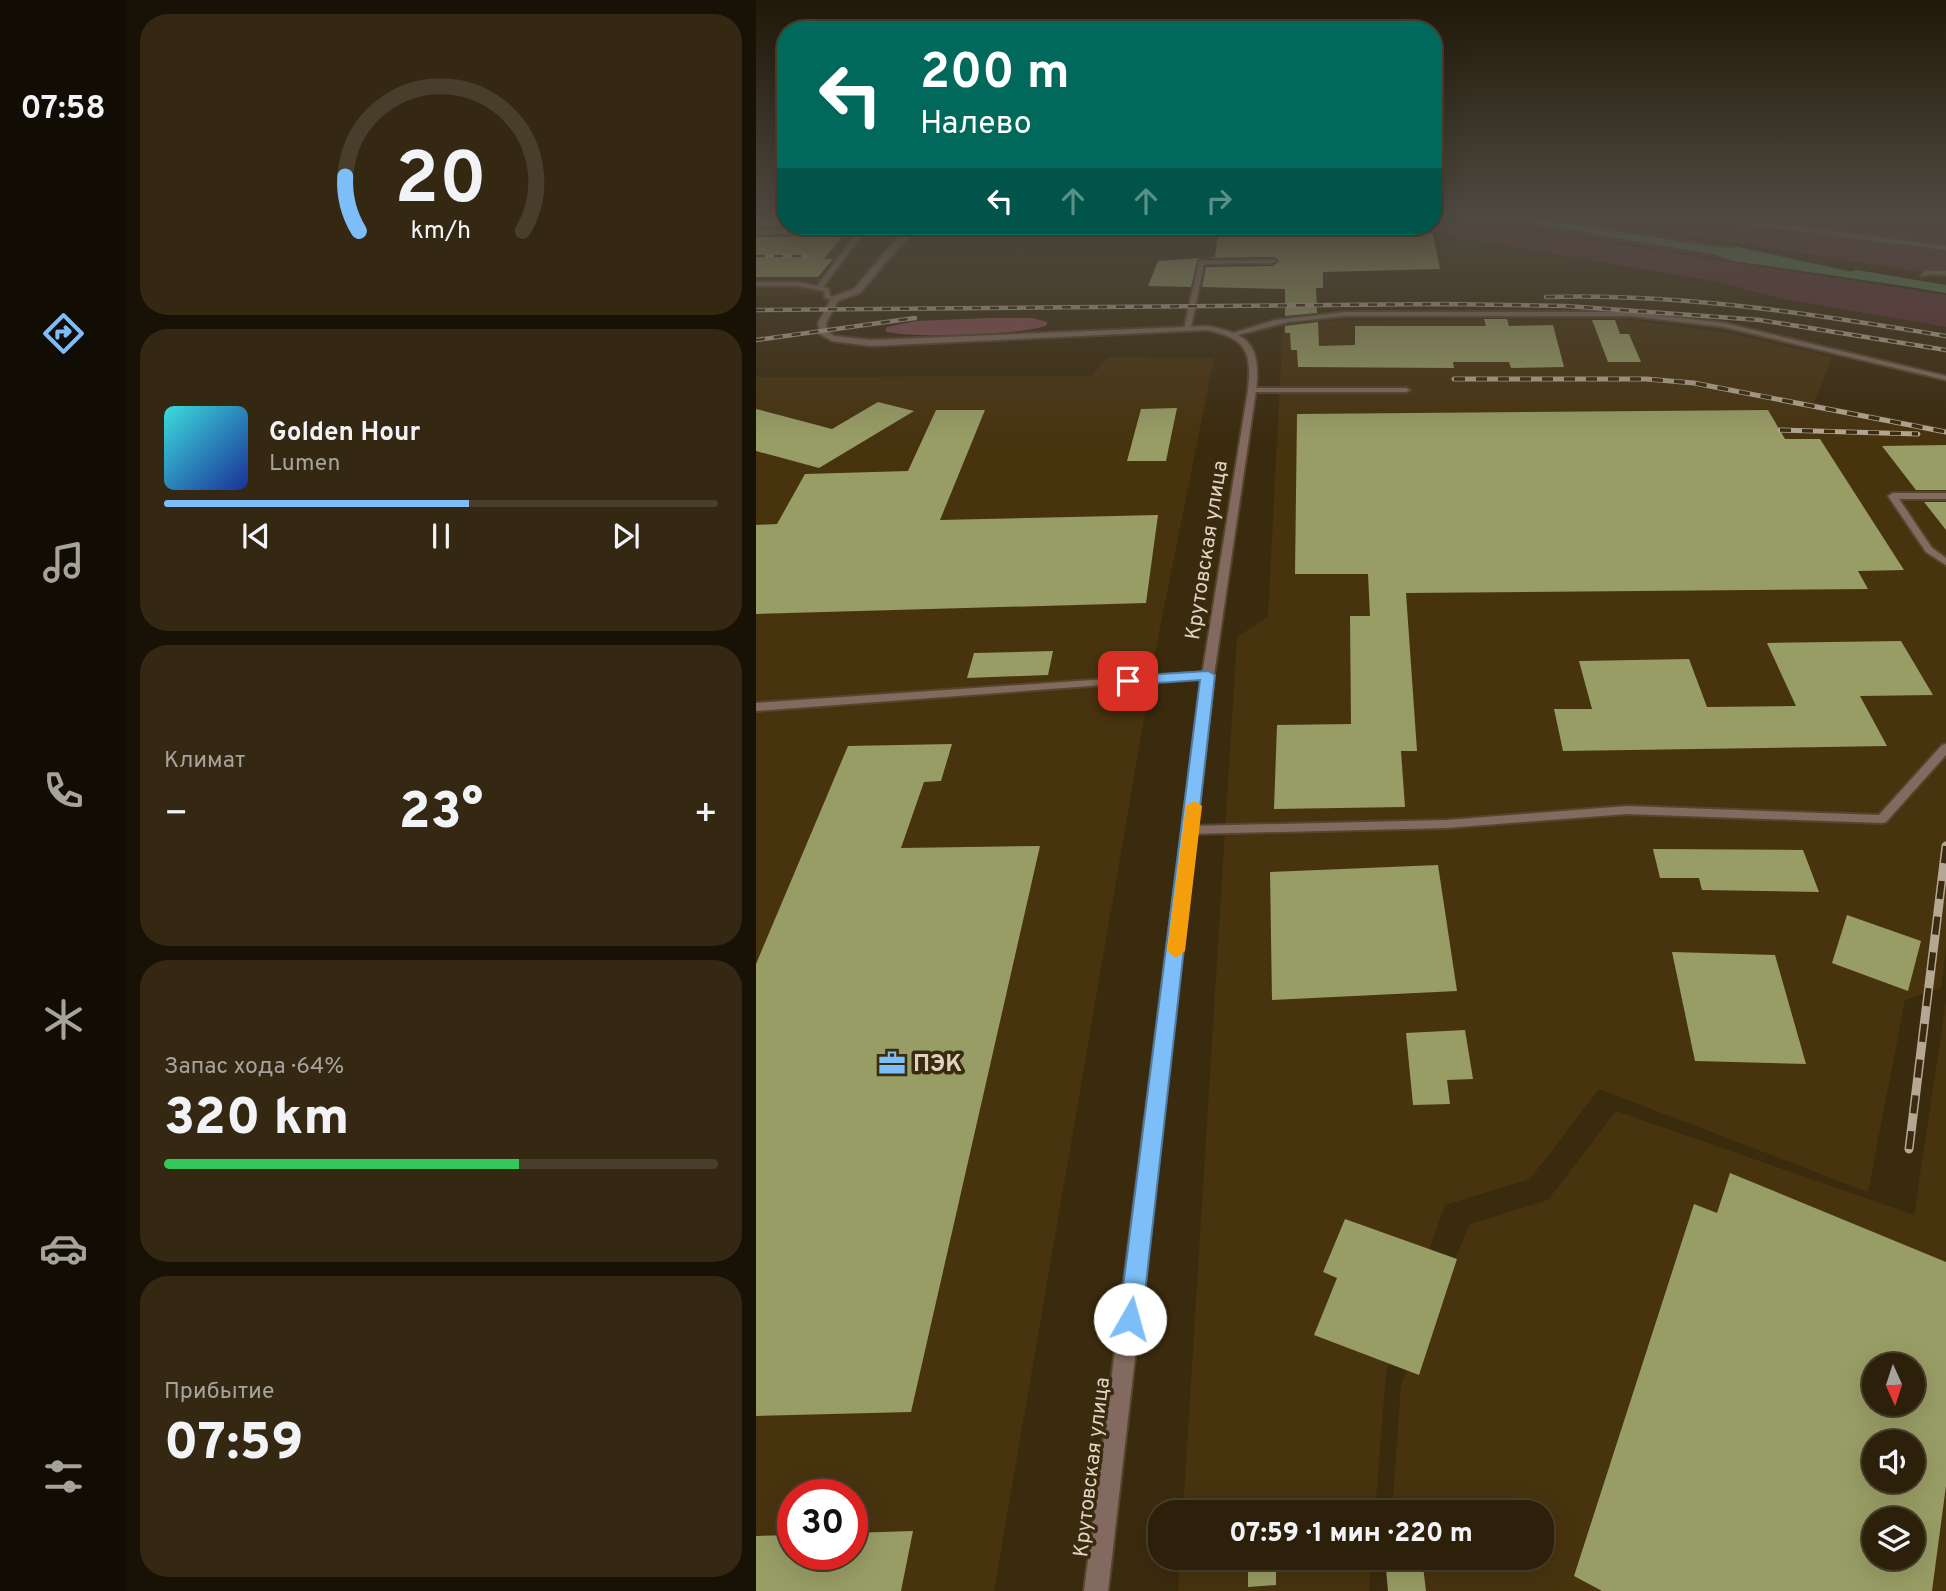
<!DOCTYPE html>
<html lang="ru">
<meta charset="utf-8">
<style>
body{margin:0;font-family:Overpass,sans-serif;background:#342813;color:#f1f3f6;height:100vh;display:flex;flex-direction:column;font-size:26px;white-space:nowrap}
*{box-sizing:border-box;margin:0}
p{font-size:23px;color:#a6a39c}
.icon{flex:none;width:38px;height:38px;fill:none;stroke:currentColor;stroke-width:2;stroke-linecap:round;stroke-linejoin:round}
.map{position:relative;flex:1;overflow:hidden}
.details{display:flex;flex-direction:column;gap:14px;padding:14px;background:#181206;width:630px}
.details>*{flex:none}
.top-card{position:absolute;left:21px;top:21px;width:665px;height:214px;border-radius:28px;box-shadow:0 7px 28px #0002,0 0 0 2px #483e2b;background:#00695c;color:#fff;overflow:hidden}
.needle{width:46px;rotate:177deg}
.buttons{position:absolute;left:1106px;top:1353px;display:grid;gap:14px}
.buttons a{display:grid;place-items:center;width:63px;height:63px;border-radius:50%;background:#2c200a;box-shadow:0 7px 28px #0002,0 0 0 2px #483e2b;font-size:35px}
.speed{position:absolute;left:21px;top:1479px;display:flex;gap:14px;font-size:35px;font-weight:700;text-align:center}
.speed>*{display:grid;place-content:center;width:91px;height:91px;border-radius:50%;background:#2c200a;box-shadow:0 7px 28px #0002,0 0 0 2px #483e2b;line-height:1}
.speed .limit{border:10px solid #d22;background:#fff;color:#111}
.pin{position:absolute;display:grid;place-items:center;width:60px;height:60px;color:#fff;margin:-30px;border-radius:14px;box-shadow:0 4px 10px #0006}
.me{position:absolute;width:77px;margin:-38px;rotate:7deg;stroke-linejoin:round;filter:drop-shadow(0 0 5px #0008)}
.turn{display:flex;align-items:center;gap:24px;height:147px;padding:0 28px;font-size:32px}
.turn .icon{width:91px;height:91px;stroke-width:2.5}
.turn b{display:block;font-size:49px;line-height:60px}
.lanes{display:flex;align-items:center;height:66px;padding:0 28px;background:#0003;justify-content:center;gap:35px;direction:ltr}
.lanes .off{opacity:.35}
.big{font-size:52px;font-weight:800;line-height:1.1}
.details .widget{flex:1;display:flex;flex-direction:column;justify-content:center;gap:10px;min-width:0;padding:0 24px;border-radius:28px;background:#342813}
.details .dial{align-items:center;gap:0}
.dial svg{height:182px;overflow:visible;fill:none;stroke:#483e2b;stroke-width:7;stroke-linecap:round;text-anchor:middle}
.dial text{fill:#f1f3f6;stroke:none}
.song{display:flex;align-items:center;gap:21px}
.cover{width:84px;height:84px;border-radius:10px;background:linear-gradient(135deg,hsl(180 70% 55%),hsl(230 70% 35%))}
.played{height:7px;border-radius:4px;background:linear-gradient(90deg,#7dbef9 55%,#483e2b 55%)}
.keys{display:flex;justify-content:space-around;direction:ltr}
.heat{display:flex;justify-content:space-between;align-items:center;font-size:38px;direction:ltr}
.charge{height:10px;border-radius:5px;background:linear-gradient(90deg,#34c759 64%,#483e2b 0)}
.trip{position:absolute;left:392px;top:1500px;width:406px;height:70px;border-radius:28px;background:#2c200a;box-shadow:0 7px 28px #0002,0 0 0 2px #483e2b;font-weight:800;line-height:70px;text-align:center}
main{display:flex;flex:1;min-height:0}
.tabs{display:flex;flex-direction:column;width:126px;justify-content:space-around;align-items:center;background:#120d04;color:#a6a39c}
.tabs .icon{width:49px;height:49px}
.tabs .on{color:#7dbef9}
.tabs b{font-size:32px;color:#f1f3f6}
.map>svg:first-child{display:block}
.built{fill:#48330f;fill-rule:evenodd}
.green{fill:#613138}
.forest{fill:#874e56}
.water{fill:#57825a}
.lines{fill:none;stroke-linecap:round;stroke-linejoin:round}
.canal{fill:#57825a;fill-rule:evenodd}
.building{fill:#989d65;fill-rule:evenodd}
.service-casing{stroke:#55462b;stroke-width:4}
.minor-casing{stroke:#55462b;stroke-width:4}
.service{fill:#836a60;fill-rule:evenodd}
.minor{fill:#836a60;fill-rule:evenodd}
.rail-far2-casing{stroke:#b4a794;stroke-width:4.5}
.rail-far1-casing{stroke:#b4a794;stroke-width:5}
.rail-casing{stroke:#b4a794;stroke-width:9}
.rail-far2{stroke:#3b2b0e;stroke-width:2.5;stroke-dasharray:9;stroke-linecap:butt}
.rail-far1{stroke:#3b2b0e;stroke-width:3.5;stroke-dasharray:11;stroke-linecap:butt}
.rail{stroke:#3b2b0e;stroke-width:6;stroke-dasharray:18;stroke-linecap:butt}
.route{fill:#7dbef9;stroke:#517ca2;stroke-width:2}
.slow{fill:#f59e0b}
.labels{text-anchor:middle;stroke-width:7;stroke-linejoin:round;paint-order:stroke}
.street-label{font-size:21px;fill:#dfd4c4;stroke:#3b2b0e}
.near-poi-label{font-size:24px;font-weight:bold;fill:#dfd4c4;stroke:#3b2b0e;text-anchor:start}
</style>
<main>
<nav class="tabs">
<b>07:58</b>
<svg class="icon on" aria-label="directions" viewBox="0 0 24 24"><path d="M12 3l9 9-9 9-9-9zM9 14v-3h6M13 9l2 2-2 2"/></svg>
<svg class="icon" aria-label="music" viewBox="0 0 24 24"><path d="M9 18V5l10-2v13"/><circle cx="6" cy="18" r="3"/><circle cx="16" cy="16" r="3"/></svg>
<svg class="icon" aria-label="phone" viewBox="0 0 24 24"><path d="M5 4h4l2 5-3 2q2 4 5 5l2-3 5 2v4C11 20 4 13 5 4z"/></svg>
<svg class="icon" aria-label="climate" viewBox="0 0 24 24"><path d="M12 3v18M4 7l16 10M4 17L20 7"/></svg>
<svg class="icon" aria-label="car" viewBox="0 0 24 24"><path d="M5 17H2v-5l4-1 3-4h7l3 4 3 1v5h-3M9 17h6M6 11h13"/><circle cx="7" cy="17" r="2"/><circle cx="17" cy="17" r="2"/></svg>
<svg class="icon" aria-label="filters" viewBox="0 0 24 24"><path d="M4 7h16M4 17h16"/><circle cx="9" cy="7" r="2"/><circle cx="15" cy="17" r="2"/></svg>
</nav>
<section class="details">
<div class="widget dial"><svg viewBox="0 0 100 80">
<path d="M14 69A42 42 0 1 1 86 69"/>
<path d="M14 69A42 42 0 0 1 8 45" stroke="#7dbef9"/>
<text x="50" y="56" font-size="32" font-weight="700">20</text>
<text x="50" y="72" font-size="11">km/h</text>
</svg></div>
<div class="widget">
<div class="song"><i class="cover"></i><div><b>Golden Hour</b><p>Lumen</p></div></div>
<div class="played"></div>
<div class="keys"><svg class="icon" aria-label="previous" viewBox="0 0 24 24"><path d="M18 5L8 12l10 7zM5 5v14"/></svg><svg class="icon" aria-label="pause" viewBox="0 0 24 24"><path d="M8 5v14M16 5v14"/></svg><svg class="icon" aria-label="next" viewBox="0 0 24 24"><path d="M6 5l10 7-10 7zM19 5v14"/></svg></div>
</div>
<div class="widget"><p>Климат</p>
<div class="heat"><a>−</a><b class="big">23°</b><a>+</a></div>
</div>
<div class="widget"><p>Запас хода · 64%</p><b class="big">320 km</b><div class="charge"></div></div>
<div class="widget"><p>Прибытие</p><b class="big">07:59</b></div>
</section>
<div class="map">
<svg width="1190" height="1591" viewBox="0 0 1190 1591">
<rect width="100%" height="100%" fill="#3b2b0e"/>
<g class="built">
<path d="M0,216l30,10h87l-57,69 -60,1z"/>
<path d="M851,317l122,16 103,24 -18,46 132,25v520l-5,40 -36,12 -37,192 -269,-103 -69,90 -85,26 -59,167 -11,140h-192l54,-875 31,-20 15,-295z"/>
<path d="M351,357l107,1 -56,279 -164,954h-238v-1214l336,-1zM37,1494h59v60h-59z"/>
<path d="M1190,1002v589h-559l2,-33h153v-46h-150l9,-127 69,-161 78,-24 68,-89 298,104zM1118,1365h39v39h-39zM1118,1442h39v38h-39zM1118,1519h39v39h-39z"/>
<path d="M424,1558h192l-3,33h-191z"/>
</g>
<g class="green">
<path d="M677,216l513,79v32l-162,-28 -66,-17 -326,-56h41z"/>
<path d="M702,216h92l188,31 -36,2 31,12z"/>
<path d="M812,216h378v60z"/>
</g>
<path class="forest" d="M234,318h42l15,4v3c-19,10 -142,14 -162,6l2,-4 29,-6z"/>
<path class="water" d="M982,247l162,35 46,4v6l-213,-31 -33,-12z"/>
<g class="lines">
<g class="canal">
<path d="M733,216h31l215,34 6,4 -6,4z"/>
<path d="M1101,270l89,15v8l-94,-16v-6z"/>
</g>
</g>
<g class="building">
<path d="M0,216h30v10h65l-95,1z"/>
<path d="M463,226h158l56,8 7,35 -117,3v16h-7l1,25 -32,3v-27l-83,-2 4,-20 67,-1 6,-5 -4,-4 -76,1 -8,29 -43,-1 10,-25 57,-4z"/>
<path d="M87,236l-19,23h9l-15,18h-62v-40z"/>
<path d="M728,319h23l2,7 44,-1 11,42 -53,1 -2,-6h-56l1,6 -156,-1 -1,-17h-6l-1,-17h-5v-7l33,-4 1,24 36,-1v-19h131z"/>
<path d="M836,320h23l5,14h9l12,28h-33z"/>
<path d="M122,402l36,9 -95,57 -63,-17v-42l76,20z"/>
<path d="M421,408l-11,53h-39l14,-52z"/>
<path d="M180,410h49l-45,110 218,-5 -12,88 -390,11v-89l21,-1 28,-50 103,-3z"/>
<path d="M1012,410l17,29h35l84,131 -46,1 10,18 -462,4 11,158h-16l4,56 -131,2 3,-84 74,-1 -1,-108h20l-2,-42h-73l2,-160z"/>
<path d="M1190,445v45h-30l-34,-44z"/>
<path d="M1168,502h22v28z"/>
<path d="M1145,641l32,54 -73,1 27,50 -324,5 -9,-42h38l-13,-48 110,-2 18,48 89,-1 -29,-63z"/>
<path d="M297,651l-5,24 -81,3 7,-25z"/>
<path d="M196,744l-11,37 -17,1 -23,66 139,-2 -129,566 -155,4v-452l92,-218z"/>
<path d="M897,849l150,1 16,42 -117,-2 -3,-12h-39z"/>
<path d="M682,865l19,126 -185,9 -2,-128z"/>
<path d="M1091,915l74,26 -13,50 -76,-28z"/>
<path d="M916,952l103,3 31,109 -111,-3z"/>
<path d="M709,1030l8,49 -26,1 3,24 -37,1 -7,-72z"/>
<path d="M974,1173l216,89v224l-14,105h-330l-28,-15 120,-372 23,9zM1118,1365h39v39h-39zM1118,1442h39v38h-39zM1118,1519h39v39h-39z"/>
<path d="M589,1219l112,40 -38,116 -105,-40 23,-57 -14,-6z"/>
<path d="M157,1531l-12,60h-145v-55l37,-1v19h59v-21z"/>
<path d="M629,1558h37l4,33h-38z"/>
<path d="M520,1561v24l-28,2v-25z"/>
</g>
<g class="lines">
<defs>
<g id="service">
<path d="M934,216h20l236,30v4z"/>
<path d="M1154,216l36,2v4l-33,-4z"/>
<path d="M0,230l106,-1 3,2 -42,56 6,2 1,7 7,2v2l-12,-2 -1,-7 -26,-5h-42v-4h42l19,4 40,-53 -101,1z"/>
<path d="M519,260l1,1 -3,2 -69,1 -13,63 -7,2 15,-68z"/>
<path d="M1170,271h20v4l-17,-1 -7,2v-2z"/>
<path d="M589,312h285l94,11 222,53v4l-222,-53 -94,-11h-285l-56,6 -55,14 -4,-2 45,-14z"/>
<path d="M493,388h157l4,2 -4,2h-157z"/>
<path d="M1190,493v6h-47l33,49 14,10v7l-20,-13 -38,-56 5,-3z"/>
<path d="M452,672l5,3 -1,2 -456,34v-8z"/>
<path d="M1190,744v11l-60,67 -4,1 -255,-9 -180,14 -256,6 -6,-4 6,-4 256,-6 180,-14 252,9 63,-70z"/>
</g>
<path id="minor" d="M158,226h7l-22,21 -39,46 -22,8 -12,22 1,8 7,5 37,4 337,-14c42,8 53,20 48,64l-42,285 -106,916h-24l118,-916 46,-285c4,-38 -1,-51 -40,-60l-337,16 -39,-5 -12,-7 -2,-11 14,-26 22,-8 39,-46z"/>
</defs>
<use href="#service" class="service-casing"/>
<use href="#minor" class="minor-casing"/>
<use href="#service" class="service"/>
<use href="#minor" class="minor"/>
<defs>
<g id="rail-far2">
<path d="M0,256h53"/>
<path d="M790,297c135,-4 267,17 400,39"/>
<path d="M0,310l689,-6 121,2 194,14 186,30"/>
<path d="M0,340l159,-22"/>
</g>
<g id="rail-far1">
<path d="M698,379h192l48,4 252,49"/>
<path d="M1024,430l138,4"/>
</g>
<path id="rail" d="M1153,1149l37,-303"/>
</defs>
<use href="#rail-far2" class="rail-far2-casing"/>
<use href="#rail-far1" class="rail-far1-casing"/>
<use href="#rail" class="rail-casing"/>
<use href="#rail-far2" class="rail-far2"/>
<use href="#rail-far1" class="rail-far1"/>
<use href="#rail" class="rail"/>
</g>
<linearGradient id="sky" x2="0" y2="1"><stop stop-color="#201808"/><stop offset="0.49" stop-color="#4f4a41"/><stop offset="1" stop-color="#4f4a41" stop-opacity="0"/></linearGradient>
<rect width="1190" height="439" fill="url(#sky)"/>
<path class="route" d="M452,671l7,4 -73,644 -4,9 -8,3 -8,-3 -3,-9 81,-639 -72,5 -7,-4 7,-5z"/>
<path class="slow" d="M438,801l8,5 -17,145 -9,7 -9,-7 19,-145z"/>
<defs>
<symbol id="office-bare" viewBox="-9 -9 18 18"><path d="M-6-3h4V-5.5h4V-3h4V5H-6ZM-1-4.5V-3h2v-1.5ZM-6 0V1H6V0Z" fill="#7dbef9" stroke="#3b2b0e" stroke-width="2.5" paint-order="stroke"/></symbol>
</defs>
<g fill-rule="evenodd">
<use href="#office-bare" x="117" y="1044" width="38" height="38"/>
</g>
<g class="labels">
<g class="street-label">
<text transform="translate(450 550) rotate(-81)" y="7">Крутовская улица</text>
<text transform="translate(335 1467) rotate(-83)" y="7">Крутовская улица</text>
</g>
<g class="near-poi-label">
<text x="157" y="1071">ПЭК</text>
</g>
</g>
</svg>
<div class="buttons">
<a><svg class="needle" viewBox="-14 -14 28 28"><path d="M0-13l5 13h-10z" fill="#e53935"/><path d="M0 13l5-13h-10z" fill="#a6a39c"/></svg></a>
<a><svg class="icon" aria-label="sound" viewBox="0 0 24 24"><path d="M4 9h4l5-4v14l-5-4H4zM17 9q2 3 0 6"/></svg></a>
<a><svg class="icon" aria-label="layers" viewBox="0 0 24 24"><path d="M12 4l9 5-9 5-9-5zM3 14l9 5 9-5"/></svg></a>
</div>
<div class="speed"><div class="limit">30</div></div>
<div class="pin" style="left:372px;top:681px;background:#d93025"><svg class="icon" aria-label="arrive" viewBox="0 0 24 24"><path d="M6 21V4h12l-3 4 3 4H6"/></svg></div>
<svg class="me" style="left:374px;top:1319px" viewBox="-20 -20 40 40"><circle r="19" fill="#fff"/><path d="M0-13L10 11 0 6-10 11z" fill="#7dbef9"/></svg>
<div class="trip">07:59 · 1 мин · 220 m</div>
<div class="top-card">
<div class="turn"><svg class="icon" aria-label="left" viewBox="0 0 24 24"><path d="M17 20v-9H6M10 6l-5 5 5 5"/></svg><div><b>200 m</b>Налево</div></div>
<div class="lanes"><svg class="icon" aria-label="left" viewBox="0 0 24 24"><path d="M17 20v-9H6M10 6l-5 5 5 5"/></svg><svg class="icon off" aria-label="ahead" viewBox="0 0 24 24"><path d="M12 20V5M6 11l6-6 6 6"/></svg><svg class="icon off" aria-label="ahead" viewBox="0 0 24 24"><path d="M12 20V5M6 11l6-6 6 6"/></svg><svg class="icon off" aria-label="right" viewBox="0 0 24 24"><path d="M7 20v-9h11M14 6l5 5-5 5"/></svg></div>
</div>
</div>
</main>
